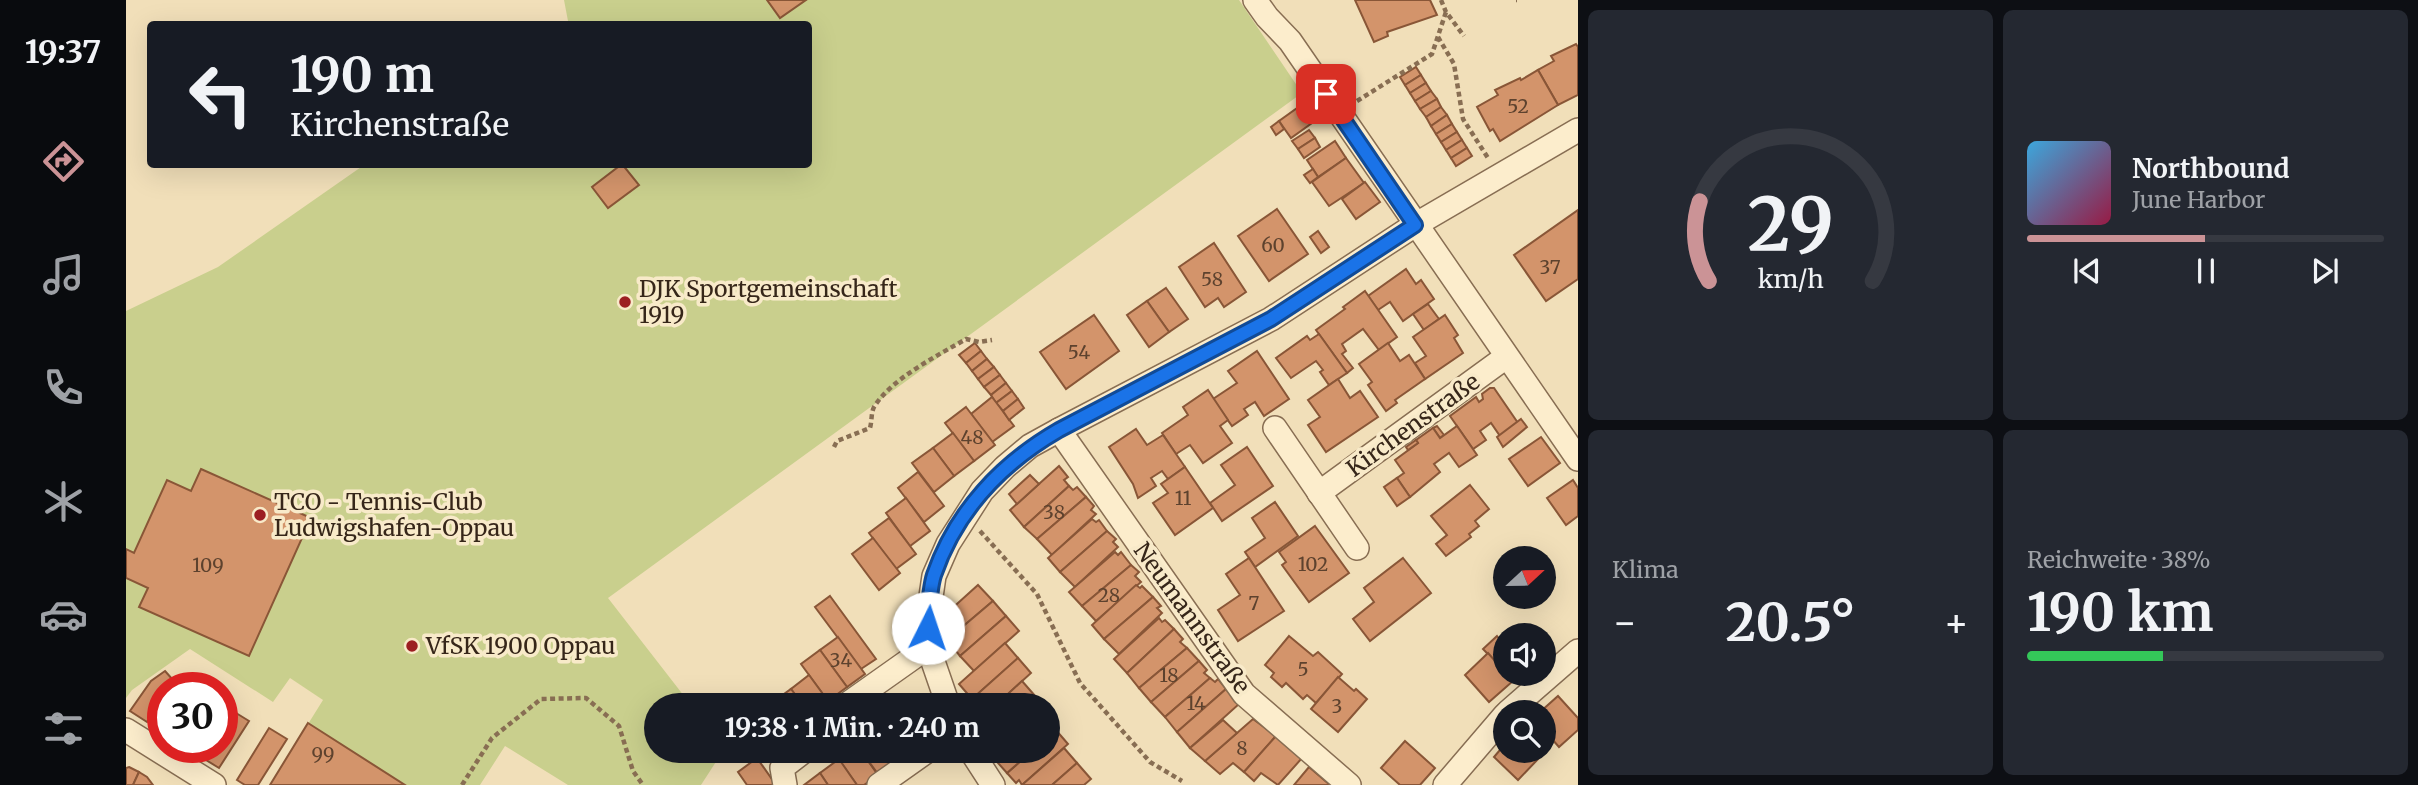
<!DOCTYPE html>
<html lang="de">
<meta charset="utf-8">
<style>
body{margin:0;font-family:Merriweather,serif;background:#242831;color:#f1f3f6;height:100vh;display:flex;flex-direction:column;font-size:26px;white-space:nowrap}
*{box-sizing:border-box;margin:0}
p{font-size:23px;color:#9ea1a6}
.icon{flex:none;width:38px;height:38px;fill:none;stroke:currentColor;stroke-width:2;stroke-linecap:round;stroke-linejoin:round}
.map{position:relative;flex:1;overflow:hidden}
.drawer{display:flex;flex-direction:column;gap:10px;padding:10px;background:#0d0f14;width:840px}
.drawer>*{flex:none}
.top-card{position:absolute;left:21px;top:21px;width:665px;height:147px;border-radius:7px;box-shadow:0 7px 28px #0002;background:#171b24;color:#f1f3f6;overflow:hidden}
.needle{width:46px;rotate:68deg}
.tools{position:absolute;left:1367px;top:546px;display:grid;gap:14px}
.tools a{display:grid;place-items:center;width:63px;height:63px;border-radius:50%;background:#171b24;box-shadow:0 7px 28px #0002;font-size:35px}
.speed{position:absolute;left:21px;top:672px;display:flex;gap:14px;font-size:35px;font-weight:700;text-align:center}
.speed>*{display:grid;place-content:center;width:91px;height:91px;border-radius:50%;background:#171b24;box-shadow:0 7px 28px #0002;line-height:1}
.speed .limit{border:10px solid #d22;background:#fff;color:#111}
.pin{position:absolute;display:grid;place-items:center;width:60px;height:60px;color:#fff;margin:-30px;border-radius:14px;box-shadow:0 4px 10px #0006}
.me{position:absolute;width:77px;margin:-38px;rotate:4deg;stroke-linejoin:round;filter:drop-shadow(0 0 5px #0008)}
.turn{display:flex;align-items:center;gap:24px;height:147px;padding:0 28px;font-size:32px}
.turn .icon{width:91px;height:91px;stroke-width:2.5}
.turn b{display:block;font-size:49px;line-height:60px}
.big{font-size:52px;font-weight:700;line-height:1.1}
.drawer .card{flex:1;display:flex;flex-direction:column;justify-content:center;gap:10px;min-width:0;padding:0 24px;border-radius:10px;background:#242831}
.drawer .dial{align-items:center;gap:0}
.dial svg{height:182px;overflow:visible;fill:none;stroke:#363941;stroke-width:7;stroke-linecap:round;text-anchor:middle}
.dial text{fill:#f1f3f6;stroke:none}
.song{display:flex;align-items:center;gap:21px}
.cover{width:84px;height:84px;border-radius:10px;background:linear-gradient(135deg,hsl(200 70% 55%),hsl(340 70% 35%))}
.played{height:7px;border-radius:4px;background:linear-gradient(90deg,#cb9396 50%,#363941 50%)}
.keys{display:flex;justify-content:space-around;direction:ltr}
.heat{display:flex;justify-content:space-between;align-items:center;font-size:38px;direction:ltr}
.charge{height:10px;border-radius:5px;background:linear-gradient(90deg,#34c759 38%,#363941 0)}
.drawer .tiles{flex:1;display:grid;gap:10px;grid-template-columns:repeat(2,1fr)}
.trip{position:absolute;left:518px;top:693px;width:416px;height:70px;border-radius:35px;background:#171b24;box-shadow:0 7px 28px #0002;font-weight:700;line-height:70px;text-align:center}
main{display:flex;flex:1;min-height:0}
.tabs{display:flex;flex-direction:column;width:126px;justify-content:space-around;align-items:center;background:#090b0e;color:#9ea1a6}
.tabs .icon{width:49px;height:49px}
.tabs .current{color:#cb9396}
.tabs b{font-size:32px;color:#f1f3f6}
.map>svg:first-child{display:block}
.green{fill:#c9cf8d}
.building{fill:#d3946b;stroke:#895637;stroke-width:2}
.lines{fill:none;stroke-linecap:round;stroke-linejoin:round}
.street-casing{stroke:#886e53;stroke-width:26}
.path{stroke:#886e53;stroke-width:4.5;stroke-dasharray:5 3.5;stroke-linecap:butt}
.street{stroke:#fcedcc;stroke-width:23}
.route-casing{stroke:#114b97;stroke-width:18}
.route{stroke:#1a73e8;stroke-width:12}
.poi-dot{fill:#9c1e21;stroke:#f8eac9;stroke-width:2.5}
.labels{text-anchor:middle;stroke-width:7;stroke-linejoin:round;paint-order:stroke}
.number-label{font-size:19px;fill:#5d422e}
.poi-label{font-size:23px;fill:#362619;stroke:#f8eac9;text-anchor:start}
.street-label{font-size:23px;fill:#362619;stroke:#f8eac9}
</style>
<main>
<nav class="tabs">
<b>19:37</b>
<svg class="icon current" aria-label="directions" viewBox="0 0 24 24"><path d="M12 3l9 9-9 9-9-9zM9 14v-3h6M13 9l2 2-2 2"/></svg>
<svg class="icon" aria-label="music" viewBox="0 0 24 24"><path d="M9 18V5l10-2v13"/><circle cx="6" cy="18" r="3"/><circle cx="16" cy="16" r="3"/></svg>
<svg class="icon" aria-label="phone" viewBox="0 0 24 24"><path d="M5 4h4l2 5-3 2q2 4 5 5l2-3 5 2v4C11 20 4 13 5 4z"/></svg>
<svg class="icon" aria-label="climate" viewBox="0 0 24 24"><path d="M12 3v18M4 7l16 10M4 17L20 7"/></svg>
<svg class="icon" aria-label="car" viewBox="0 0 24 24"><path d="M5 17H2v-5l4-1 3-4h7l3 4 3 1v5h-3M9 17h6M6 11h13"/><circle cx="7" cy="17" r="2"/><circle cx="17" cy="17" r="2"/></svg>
<svg class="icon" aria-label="filters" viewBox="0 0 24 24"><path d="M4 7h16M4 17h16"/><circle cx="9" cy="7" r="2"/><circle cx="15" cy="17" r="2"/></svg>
</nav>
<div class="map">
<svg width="1452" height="785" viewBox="0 0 1452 785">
<rect width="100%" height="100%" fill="#f1dfb9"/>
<path class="green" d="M438,0h675l63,93 -694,505 83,107h-35v46h67l-22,34h-133l-63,-39 -25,39h-210l53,-85 -33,-22 -17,24 -83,-53 -58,41 -6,8v-387l92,-44 146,-102 444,-1v-140h-245l5,-3z"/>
<g class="building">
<path d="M641,0h39l-26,18z"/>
<path d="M1229,0h75l7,15 -50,17 1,4 -14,6z"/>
<path d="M1450,44l2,3v48l-20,10 -20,-35 16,-9 -3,-5z"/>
<path d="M1290,67l5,8 -16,10 -5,-8z"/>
<path d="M1412,70l20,35 -58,36 -7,-12 -3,2 -13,-24 21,-12 -3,-5 25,-12 1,2z"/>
<path d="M1295,75l5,8 -16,10 -5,-8z"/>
<path d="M1300,83l5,8 -16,10 -5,-8z"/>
<path d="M1305,91l6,8 -17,10 -5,-8z"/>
<path d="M1311,99l4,8 -15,10 -6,-8z"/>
<path d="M1181,101l12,17 -28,20 -12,-17z"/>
<path d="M1315,107l6,8 -16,11 -5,-9z"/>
<path d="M1321,115l5,9 -16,10 -5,-8z"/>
<path d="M1153,121l5,8 -8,6 -5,-8z"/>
<path d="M1326,124l5,8 -16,10 -5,-8z"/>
<path d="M1183,130l6,8 -17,11 -6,-8z"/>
<path d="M1331,132l5,8 -16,10 -5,-8z"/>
<path d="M1189,138l5,9 -16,11 -6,-9z"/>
<path d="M1336,140l5,8 -16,10 -5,-8z"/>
<path d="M1209,141l11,17 -28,19 -11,-17z"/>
<path d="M1341,148l5,8 -16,10 -5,-8z"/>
<path d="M1220,158l18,25 -35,23 -17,-24z"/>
<path d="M496,164l17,21 -31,23 -16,-21z"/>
<path d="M1187,169l5,8 -8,6 -6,-8z"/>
<path d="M1239,182l15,20 -24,17 -14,-20z"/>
<path d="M1151,209l31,45 -39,27 -31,-45z"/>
<path d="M1452,210v69l-32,22 -32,-46z"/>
<path d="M1192,231l11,16 -8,6 -11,-16z"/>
<path d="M1088,243l32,49 -22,15 -6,-9 -13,9 -26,-40z"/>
<path d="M1280,269l10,15 5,-4 13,19 -31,22 -13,-19 -12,8 -10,-14z"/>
<path d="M1040,288l22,31 -19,13 -22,-31z"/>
<path d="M1239,291l32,46 -18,13 -16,-21 -21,15 4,7 -4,3 11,14 -6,5 -31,-43 29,-21 -2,-2z"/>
<path d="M1021,301l22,31 -20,15 -22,-32z"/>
<path d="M1302,304l11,15 -15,11 -11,-16z"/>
<path d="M968,315l25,36 -53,38 -26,-37z"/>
<path d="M1319,315l13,20 -4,3 9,15 -38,26 -10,-16 11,-7 -13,-19z"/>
<path d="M1193,334l28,39 -18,12 -9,-13 3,-2 -7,-9 -25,17 -15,-20 31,-22 3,4z"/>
<path d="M849,343l6,8 -15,12 -7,-8z"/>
<path d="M1262,343l12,18 9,-6 16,24 -30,21 2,3 -11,8 -18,-26 4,-3 -13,-18z"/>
<path d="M855,351l6,8 -15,12 -6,-8z"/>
<path d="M1131,351l32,48 -25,17 -9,-14 -11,7 4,6 -16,11 -19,-27 24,-16 -9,-12z"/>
<path d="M861,359l7,8 -16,12 -6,-8z"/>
<path d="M868,367l6,8 -16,12 -6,-8z"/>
<path d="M874,375l6,8 -15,12 -7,-8z"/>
<path d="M1212,379l12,19 10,-7 18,26 -52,35 -18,-27 12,-8 -12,-17z"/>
<path d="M880,383l6,8 -16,12 -5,-8z"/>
<path d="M1364,388h4l24,35 -18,13 -9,-13 -11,8 6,9 -13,9 -23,-33 26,-19 3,5 4,-3 -1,-5z"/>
<path d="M1082,390l20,30 -8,6 12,17 -29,20 -13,-18 -14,9 -14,-21 26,-18 -5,-8z"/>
<path d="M886,391l6,8 -15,12 -7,-8z"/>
<path d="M866,397l22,29 -22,16 -21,-28z"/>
<path d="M892,399l6,9 -15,12 -6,-9z"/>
<path d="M840,407l29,38 -21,16 -29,-38z"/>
<path d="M1395,419l6,8 -24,20 -6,-10z"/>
<path d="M1311,426l7,9 -4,3 -7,-10z"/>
<path d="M1331,426l20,29 -18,12 -10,-14 -15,11 6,8 -30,25 -13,-19 7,-5 -9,-13 23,-17 -2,-3 17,-12 7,10z"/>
<path d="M1010,429l11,16 16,-10 22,32 -17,12 -6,-8 -11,7 5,8 -18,12 -5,-14 -24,-37z"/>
<path d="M827,433l21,28 -20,15 -21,-28z"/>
<path d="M1415,437l19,26 -32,23 -19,-27z"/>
<path d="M1290,440l2,3 -10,7 -2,-3z"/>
<path d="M1121,447l26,39 -51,35 -12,-18 25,-18 -14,-20z"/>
<path d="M807,448l21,28 -20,16 -22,-29z"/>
<path d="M933,466l9,11 -4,3 5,6 -45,41 -14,-17z"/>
<path d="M1059,467l28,41 -38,27 -22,-32 15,-10 -7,-9z"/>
<path d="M75,469l110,49 -62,138 -110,-49 9,-19 -22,-10v-29l8,4 33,-73 24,11z"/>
<path d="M792,472l26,34 -20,16 -26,-34z"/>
<path d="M904,475l9,9 -22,20 -8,-10z"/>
<path d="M1271,478l13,19 -13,9 -13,-19z"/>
<path d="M1447,480l5,8v28l-12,9 -19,-27z"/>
<path d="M1344,485l19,24 -14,12 4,5 -10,8 2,3 -25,19 -10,-12 11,-9 -16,-19z"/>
<path d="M943,486l4,4 4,-3 9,10 -49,42 -13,-12z"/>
<path d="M960,497l8,9 -3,4 5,4 -44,41 -15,-16z"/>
<path d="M780,498l24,33 -20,15 -24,-33z"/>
<path d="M1149,502l23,34 -43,31 -10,-15 20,-14 -13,-20z"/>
<path d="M763,518l27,36 -20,15 -27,-36z"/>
<path d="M966,519l4,3 3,-2 8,11 -47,41 -12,-14z"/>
<path d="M1189,526l34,47 -40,29 -27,-37 4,-3 -7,-10z"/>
<path d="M981,531l9,8 -3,3 5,5 -43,40 -15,-15z"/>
<path d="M747,538l27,35 -21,17 -27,-36z"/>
<path d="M989,552l3,3 3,-3 10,13 -49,41 -13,-14z"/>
<path d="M1123,558l35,53 -46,30 -20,-31 22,-15 -14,-21z"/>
<path d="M1277,558l28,35 -61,48 -17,-22 21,-17 -10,-14z"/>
<path d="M1005,565l8,7 -4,4 6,6 -45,39 -14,-15z"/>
<path d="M852,585l15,16 -41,35 -5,-5 11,-9 -10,-10z"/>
<path d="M1010,585l4,3 2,-2 11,11 -49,42 -12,-14z"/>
<path d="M704,596l46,63 -15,10 -46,-62z"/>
<path d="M1027,597l8,9 -4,2 5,5 -43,41 -15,-15z"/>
<path d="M867,601l13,15 -46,40 -13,-16z"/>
<path d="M880,616l13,15 -45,40 -14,-15z"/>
<path d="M1033,618l3,4 3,-2 9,9 -47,44 -13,-14z"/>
<path d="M1048,629l9,10 -3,3 7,6 -48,40 -12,-15z"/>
<path d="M1163,636l24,20 5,-4 24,22 -26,29 -9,-8 -4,4 -17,-16 -4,4 -11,-10 3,-4 -9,-8z"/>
<path d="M1371,636l4,5 4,-4v35l-22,-23z"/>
<path d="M712,637l27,37 -18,13 -27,-37z"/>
<path d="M879,643l13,15 -46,41 -13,-15z"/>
<path d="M1061,648l12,13 -48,41 -12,-14z"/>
<path d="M694,650l27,37 -19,14 -27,-37z"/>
<path d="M1362,653l25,28 -24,21 -24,-27z"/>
<path d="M892,658l13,15 -35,32h-19l-5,-6z"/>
<path d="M1073,661l8,9 -3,3 6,5 -45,39 -14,-15z"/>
<path d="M39,671l8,9 -4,8h-6v18l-2,-2 -14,18 -17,-11 21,-30z"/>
<path d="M1380,674h15l-8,7z"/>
<path d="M683,675l19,26 3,4h-28l-12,-16z"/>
<path d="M1212,677l16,14 2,-2 11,10 -29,33 -27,-23z"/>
<path d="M1084,678l5,4 3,-3 8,10 -49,43 -12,-15z"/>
<path d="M896,681l14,16 -9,8h-31z"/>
<path d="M665,689l12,16h-28l-2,-3z"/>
<path d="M1100,689l13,15 -49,44 -13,-16z"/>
<path d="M1432,696l20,22v12l-19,17 -15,-17v-18h-4z"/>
<path d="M910,697l7,8h-16z"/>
<path d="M97,705l26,16 -30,47 -26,-16 3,-5h26z"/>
<path d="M1127,719l23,17 -32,36 -11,-9 -13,11 -15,-13z"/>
<path d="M1097,720l14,13 -32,28 -15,-13z"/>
<path d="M922,721l7,8 -7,7z"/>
<path d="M182,723l97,62h-135z"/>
<path d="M143,728l18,11 -29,46h-13l-8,-5z"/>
<path d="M929,729l13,15 -46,41 -3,-5 -3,3 -9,-10 25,-22h16v-15z"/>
<path d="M1150,736l26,22 -24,27 -17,-12 -7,8 -10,-9z"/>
<path d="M1279,741l30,27 -15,17h-20l-19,-17z"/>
<path d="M1379,744v7h29l6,6 -22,23 -24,-23z"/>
<path d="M938,748l13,15 -25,22h-30z"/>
<path d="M710,751h25l17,24 -14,10h-7l-24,-33z"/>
<path d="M735,751h28l10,13 -18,14z"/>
<path d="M763,751h28l-18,13z"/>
<path d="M875,751h31l-25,22 -9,-10 3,-2 -4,-6z"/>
<path d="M631,758l19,27h-29l-9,-13z"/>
<path d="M713,759l18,26h-29l-8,-12z"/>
<path d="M951,763l14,16 -7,6h-32z"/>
<path d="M3,767l10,5 -6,13h-7v-17z"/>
<path d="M1183,767l21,18h-36z"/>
<path d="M13,772l8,5 6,8h-20z"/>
<path d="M694,773l8,12h-24z"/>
</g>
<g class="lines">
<defs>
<g id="street">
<path d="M1129,0l12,17 23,24 288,418"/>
<path d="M1149,428l82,120"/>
<path d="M933,430l185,264 105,91"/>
<path d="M1193,493l187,-136"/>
<path d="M720,705l82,-58"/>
<path d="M822,705l-20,-58 1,-37 5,-34 14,-32 34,-53 23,-24 25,-21 29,-16 212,-111 144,-94 163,-95"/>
<path d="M1382,712l70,-61"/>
<path d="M0,730l88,55"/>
<path d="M845,751l22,34"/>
<path d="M659,785l-3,-17 22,-17"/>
<path d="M753,785l48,-34"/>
<path d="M1319,785l60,-70"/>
</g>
</defs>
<use href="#street" class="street-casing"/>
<g class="path">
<path d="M1315,0l5,12 18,24"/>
<path d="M1390,0h1"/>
<path d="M1312,37l16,27 9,55 25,39"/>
<path d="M1231,101l75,-47 14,-42"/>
<path d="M708,447l3,-6 33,-13c2,-7 1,-15 4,-21 18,-29 63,-51 92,-68l13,3 13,-2"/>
<path d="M854,531l57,63 43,89 70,79 32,19"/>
<path d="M336,785l30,-47 49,-39 45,-1 33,28 14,45 10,14"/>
</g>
<use href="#street" class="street"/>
</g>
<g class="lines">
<defs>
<path id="route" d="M802,628c1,-17 1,-37 6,-53 22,-64 68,-112 125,-145l212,-111 144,-94 -89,-131"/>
</defs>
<use href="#route" class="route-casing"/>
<use href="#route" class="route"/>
</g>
<g class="poi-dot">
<circle cx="499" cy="302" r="7"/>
<circle cx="134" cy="515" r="7"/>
<circle cx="286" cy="646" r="7"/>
</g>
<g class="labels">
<g class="number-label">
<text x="1392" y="113">52</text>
<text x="1147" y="252">60</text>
<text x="1424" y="274">37</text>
<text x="1086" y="286">58</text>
<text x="953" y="359">54</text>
<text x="846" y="444">48</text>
<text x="1057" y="505">11</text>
<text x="928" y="519">38</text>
<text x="1187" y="571">102</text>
<text x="82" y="572">109</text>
<text x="983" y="602">28</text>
<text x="1128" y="610">7</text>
<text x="715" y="667">34</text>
<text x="1177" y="676">5</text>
<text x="1043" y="682">18</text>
<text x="1070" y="710">14</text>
<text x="1211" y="713">3</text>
<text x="1116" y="755">8</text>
<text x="197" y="761">99</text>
</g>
<g class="poi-label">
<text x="513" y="297">DJK Sportgemeinschaft<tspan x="513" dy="26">1919</tspan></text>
<text x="148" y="510">TCO - Tennis-Club<tspan x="148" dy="26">Ludwigshafen-Oppau</tspan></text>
<text x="300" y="654">VfSK 1900 Oppau</text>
</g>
<g class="street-label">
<text transform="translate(1287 425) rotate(-36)" y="8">Kirchenstraße</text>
<text transform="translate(1066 618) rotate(54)" y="8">Neumannstraße</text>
</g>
</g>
</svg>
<div class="tools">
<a><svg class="needle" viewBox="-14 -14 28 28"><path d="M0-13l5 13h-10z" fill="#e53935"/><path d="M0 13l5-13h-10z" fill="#9ea1a6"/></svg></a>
<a><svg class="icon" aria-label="sound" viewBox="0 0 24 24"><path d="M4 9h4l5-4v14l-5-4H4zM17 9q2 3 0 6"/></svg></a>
<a><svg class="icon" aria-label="search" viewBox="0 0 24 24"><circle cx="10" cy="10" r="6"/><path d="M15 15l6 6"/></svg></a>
</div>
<div class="speed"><div class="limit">30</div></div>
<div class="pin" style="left:1200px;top:94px;background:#d93025"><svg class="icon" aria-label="arrive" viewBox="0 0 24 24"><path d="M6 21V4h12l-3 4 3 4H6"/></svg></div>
<svg class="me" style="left:802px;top:628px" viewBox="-20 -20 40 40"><circle r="19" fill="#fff"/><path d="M0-13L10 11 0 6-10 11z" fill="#1a73e8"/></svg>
<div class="trip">19:38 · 1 Min. · 240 m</div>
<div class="top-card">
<div class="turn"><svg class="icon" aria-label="left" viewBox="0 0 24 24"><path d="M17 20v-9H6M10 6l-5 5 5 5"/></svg><div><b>190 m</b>Kirchenstraße</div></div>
</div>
</div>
<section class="drawer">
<div class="tiles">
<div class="card dial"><svg viewBox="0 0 100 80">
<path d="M14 69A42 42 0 1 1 86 69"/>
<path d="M14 69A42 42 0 0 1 10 34" stroke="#cb9396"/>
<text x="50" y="56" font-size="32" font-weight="700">29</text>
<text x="50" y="72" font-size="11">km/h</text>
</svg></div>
<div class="card">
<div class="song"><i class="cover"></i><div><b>Northbound</b><p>June Harbor</p></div></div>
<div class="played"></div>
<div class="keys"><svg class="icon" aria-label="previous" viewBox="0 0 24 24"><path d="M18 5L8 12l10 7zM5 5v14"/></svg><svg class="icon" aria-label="pause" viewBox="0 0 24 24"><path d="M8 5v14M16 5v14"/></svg><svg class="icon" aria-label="next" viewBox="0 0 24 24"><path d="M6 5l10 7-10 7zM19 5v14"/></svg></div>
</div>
<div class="card"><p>Klima</p>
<div class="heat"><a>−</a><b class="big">20.5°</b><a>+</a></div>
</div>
<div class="card"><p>Reichweite · 38%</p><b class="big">190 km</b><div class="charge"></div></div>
</div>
</section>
</main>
